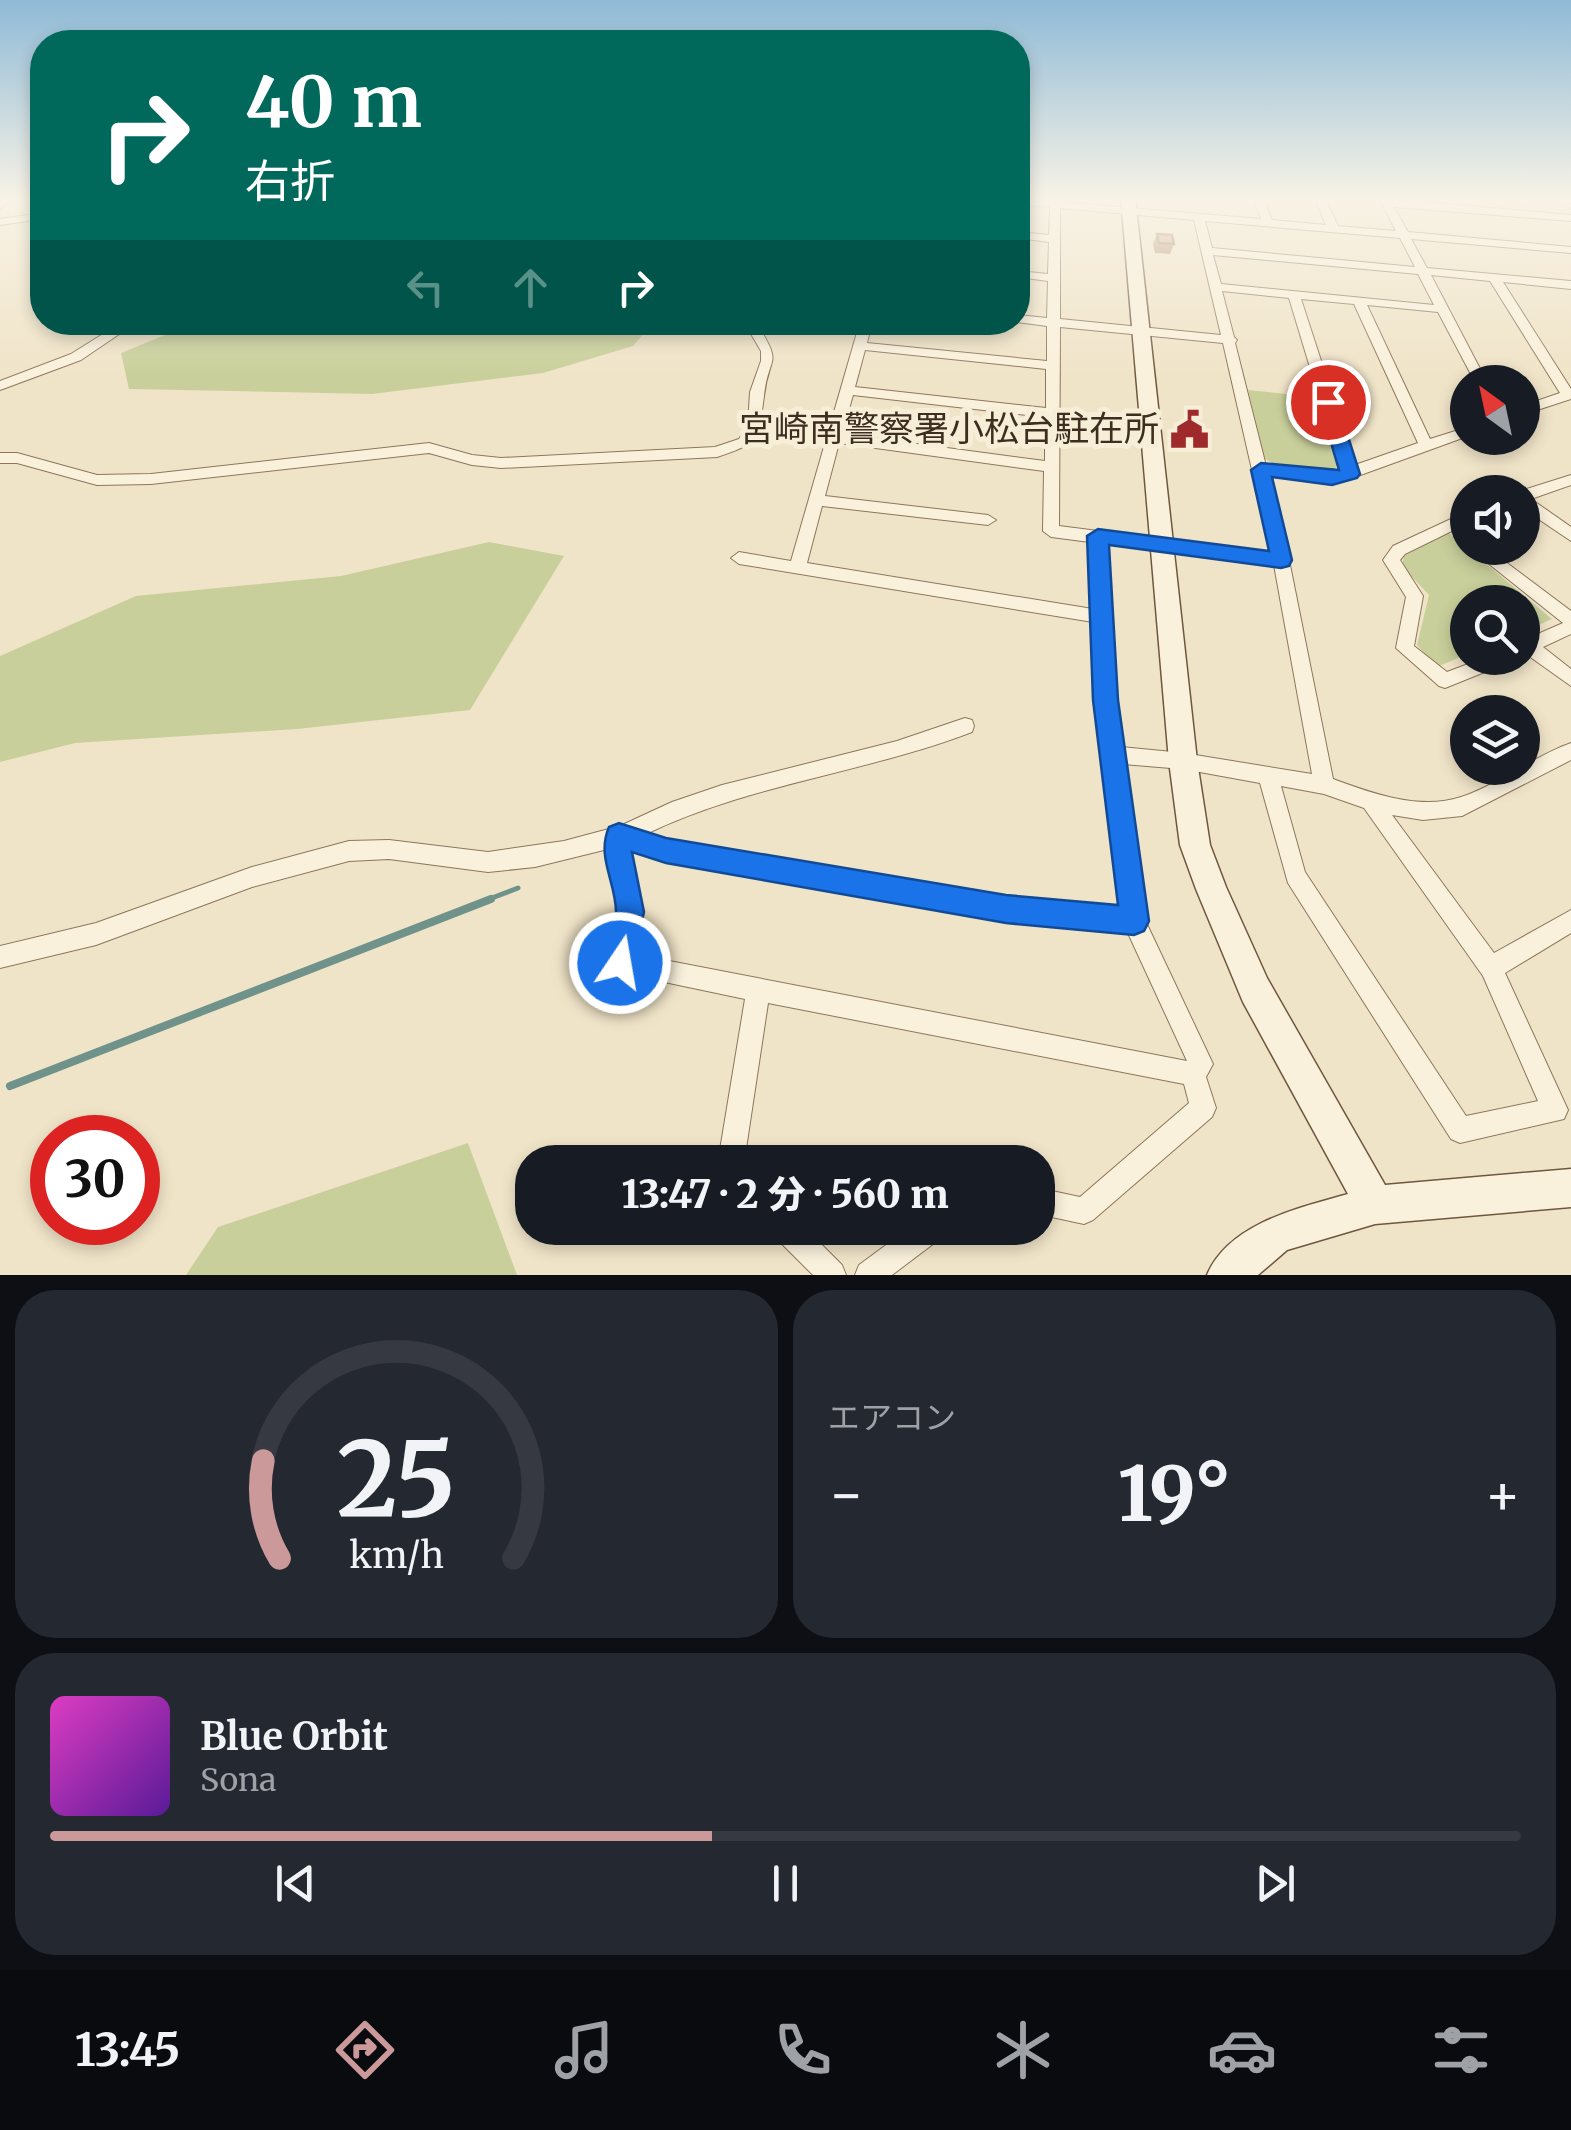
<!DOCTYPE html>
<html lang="ja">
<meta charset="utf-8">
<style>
body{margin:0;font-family:Merriweather,"Noto Sans JP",serif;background:#242831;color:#f1f3f6;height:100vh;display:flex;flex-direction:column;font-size:38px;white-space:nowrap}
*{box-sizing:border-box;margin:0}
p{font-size:32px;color:#9ea1a6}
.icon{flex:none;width:55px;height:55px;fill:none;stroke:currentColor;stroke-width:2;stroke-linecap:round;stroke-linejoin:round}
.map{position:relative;height:1275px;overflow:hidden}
.sheet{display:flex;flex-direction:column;gap:15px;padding:15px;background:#0d0f14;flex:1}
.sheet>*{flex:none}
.hud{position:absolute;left:30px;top:30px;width:1000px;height:305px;border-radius:40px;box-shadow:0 5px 15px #0003;background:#00695c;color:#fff;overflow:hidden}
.needle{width:65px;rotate:327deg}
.fabs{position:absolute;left:1450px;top:365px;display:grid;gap:20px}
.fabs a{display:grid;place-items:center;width:90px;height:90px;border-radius:50%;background:#171b24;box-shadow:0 5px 15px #0003;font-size:50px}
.speed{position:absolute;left:30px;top:1115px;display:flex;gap:20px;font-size:50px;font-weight:700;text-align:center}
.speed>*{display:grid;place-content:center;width:130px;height:130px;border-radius:50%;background:#171b24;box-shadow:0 5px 15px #0003;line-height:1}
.speed .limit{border:15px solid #d22;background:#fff;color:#111}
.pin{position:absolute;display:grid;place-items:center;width:85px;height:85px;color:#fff;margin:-42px;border:5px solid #fff;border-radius:50%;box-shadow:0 2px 10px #0007}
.me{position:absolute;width:110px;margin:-55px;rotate:12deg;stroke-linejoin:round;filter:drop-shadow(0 0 8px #0008)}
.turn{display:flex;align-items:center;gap:35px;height:210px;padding:0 50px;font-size:45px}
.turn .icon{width:130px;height:130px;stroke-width:2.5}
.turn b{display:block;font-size:70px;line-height:85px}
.lanes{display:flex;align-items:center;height:95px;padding:0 50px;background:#0003;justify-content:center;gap:50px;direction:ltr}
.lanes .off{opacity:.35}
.big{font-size:75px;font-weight:800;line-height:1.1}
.sheet .widget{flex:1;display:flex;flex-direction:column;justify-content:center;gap:15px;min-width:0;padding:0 35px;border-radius:40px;background:#242831}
.sheet .dial{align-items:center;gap:0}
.dial svg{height:260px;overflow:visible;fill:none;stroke:#363941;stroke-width:7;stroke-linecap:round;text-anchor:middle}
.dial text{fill:#f1f3f6;stroke:none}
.song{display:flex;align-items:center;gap:30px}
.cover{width:120px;height:120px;border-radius:15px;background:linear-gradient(135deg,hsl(310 70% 55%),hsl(270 70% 35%))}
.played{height:10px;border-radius:5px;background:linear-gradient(90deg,#cc999b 45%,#363941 45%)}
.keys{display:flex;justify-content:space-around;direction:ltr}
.heat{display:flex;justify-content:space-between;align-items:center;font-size:55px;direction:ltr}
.sheet .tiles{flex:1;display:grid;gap:15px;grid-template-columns:1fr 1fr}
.widget:last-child{grid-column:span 2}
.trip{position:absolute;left:515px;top:1145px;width:540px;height:100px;border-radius:40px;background:#171b24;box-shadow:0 5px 15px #0003;font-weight:800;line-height:100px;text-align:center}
.tab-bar{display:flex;height:160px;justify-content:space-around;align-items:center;background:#090b0e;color:#9ea1a6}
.tab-bar .icon{width:70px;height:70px}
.tab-bar .selected{color:#cc999b}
.tab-bar b{font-size:45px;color:#f1f3f6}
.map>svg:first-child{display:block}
.green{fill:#c9cf9b}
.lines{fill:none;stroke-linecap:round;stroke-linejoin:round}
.stream-far1{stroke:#6f938a;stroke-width:5}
.stream{stroke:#6f938a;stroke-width:8}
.street-casing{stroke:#8d765c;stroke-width:2}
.secondary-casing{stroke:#6f573f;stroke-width:3}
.street{fill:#faf1dc;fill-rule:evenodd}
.secondary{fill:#faf1dc;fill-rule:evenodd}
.wall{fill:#b2896c}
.building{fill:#cf9f7d;stroke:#916f58;stroke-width:2.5}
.route{fill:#1a73e8;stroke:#114b97;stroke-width:2.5}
.labels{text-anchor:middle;stroke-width:10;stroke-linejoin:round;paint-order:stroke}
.poi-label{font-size:35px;fill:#3d2e20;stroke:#f7eed8;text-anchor:end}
</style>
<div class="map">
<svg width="1571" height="1275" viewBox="0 0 1571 1275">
<rect width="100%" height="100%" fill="#f0e4c8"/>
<g class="green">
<path d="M370,322l70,7 37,-7 176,1 -20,23 -90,27 -171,21 -243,-5 -8,-36 73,-30z"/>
<path d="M1248,390l66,7 23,69 -3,4 -62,-7 -8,-5z"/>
<path d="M1449,533l103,86 -29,13 -1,-30h-54l-1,52 -30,13 -20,-22 12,-50 -27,-29 2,-10z"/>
<path d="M489,542l75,14 -94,154 -173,19 -222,14 -75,19v-106l136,-60 205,-20z"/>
<path d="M468,1143l49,132h-331l32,-48z"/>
</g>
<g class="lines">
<path class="stream-far1" d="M484,901l34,-13"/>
<path class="stream" d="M10,1086l481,-187"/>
<defs>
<g id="street">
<path d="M3,198h11l-14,11v-9z"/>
<path d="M1018,198l32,3v-3h10v4l201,17 -8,-21h10l9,22 54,5 -11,-27h10l13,28 58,5 -17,-33 192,17v6l-177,-14 14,25 163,15v6l-160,-14 16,29 144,13v8l-68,-7 68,107v10l-49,16v-9l38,-13 -70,-112 -59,-6 56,107h-12l-37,-70 -71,-7 63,134 38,-12v9l-113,41 -23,6 -64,-7 21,84 44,219c38,14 87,32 128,18 39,-13 71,-40 110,-54v17l-109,56 -39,4 -31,-5 102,138 77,-43v23l-66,40 63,137 -4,9 -104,24 -9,-4 -163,-256 -28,-100 -77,-14 -60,-5 22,156 68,144 -7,13 10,31 -4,9 -119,103 -9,4 -46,-10v-26l42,9 109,-94 -5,-19 -416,-81 -24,159h-26l27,-163 -133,-28 -3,-8 10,-51 -11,-63 -73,18 -47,5 -99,-13 -40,2 -97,26 -156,58 -96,23v-22l96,-23 156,-56 97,-26 40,-1 99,12 76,-11 56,-15 52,-24 50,-17 175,-44 68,-23 7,2 2,6 -2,6c-107,41 -223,52 -326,102l21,6 339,58 115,11 -25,-209 -3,-78 -354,-58 -8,-6 8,-6 52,9 69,-239h12l-5,21 180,18v-35l-30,-4 1,-7 29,3 1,-37 -30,-4v-6l30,3 1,-32 -31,-4v-6l31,3 1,-28 -32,-3zM1060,208l134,12 27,115 -161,-16zM1205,221l195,17 15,29 -203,-19zM1213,255l205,19 16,31 -213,-21zM1222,291l67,7 52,172 -10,3 -65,-7 -31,-123 2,-3 -3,-3zM1301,299l53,5 64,139 -63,22zM1060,327l163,16 48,210 -212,-27zM865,350l181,19v39l-191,-21zM853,395l192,22v44l-203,-27zM839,443l205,28 -1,60 8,6 39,5 3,67 -286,-46 15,-57 166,19 8,-5 -8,-5 -163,-19zM1106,544l168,21 38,209 -129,-21 -62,-6 -7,-47zM1281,786l43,8 40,14 119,168 55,125 -72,15 -161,-244zM629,848l38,12 339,60 121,11 60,130 -554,-107 8,-42 -12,-54z"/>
<path d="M1553,198h12l6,3v7z"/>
<path d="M42,213v6l-42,6v-6z"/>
<path d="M122,322h15l-56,38 -81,30v-9l71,-27z"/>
<path d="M744,322h12c28,46 13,30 8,74 -6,42 -3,47 -47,61l-216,11 -29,-3 -43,-12 -278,31 -54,1 -80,-22h-17v-10h17l80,22 54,-1 278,-31 43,12 29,3 214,-11 24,-8 9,-13 2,-34 11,-31v-10z"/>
<path d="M1571,475v10l-40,14 40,28v14l-49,-33v-16h-5z"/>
<path d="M1468,511v12l-63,31 -5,6 23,36 -9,50 33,26 37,-14h26l-3,5 -62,25 -6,-2 -43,-38 10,-51 -23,-37 10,-14z"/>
<path d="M1469,548h18l84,63v23l-28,13 28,22v17l-45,-32 -4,1v-14l41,-18z"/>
<path d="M772,1228h33l37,37 4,10h-33l-37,-37z"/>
<path d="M909,1228h36l-4,10 -49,37h-37l4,-10z"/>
</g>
<path id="secondary" d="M1121,198h14l62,563 13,84 16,42 41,91 118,207 186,-16v38l-196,17 -88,26 -29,25h-51c22,-52 92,-67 141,-81l-105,-192 -47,-113 -16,-44 -11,-84z"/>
</defs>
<use href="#street" class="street-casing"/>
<use href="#secondary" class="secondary-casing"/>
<use href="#street" class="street"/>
<use href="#secondary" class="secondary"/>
</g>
<path class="wall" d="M1157,234l17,10 -4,10 -15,-1 -2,-9z"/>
<path class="building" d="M1157,234l15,1 2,9 -15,-1z"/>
<linearGradient id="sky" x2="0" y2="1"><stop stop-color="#8fbad6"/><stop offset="0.53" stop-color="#f8f3e6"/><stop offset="1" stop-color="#f8f3e6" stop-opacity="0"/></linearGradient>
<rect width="1571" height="376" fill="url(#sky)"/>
<path class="route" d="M1328,397l9,5 23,72 -3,4 -25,7 -60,-8 20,83 -3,6 -8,2 -172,-23 9,155 31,221 -5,10 -10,4 -128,-12 -340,-60 -34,-11 12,60 -14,62 -10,4 -11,-4c-9,-21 7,-40 7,-62 0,-30 -20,-55 -7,-85l10,-4 47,15 340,57 112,10 -25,-205 -6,-164 11,-7 171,22 -18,-81 10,-7 78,7 -20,-68z"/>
<defs>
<symbol id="civic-bare" viewBox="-9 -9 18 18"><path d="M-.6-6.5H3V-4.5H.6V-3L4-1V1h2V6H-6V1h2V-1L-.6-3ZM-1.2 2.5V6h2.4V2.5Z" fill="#9e2a2b" stroke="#f7eed8" stroke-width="2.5" paint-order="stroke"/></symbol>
</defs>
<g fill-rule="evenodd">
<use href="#civic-bare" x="1162" y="402" width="55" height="55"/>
</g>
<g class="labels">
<g class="poi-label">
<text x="1159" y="441">宮崎南警察署小松台駐在所</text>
</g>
</g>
</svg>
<div class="fabs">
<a><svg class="needle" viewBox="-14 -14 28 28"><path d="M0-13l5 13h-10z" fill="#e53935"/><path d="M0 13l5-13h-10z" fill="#9ea1a6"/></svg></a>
<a><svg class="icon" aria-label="sound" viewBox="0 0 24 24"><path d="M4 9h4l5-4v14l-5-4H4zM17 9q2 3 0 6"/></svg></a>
<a><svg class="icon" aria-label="search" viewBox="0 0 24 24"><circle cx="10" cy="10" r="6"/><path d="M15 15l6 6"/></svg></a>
<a><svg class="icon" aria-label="layers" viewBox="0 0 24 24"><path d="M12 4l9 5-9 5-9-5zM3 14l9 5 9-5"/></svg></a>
</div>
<div class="speed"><div class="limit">30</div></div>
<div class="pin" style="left:1328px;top:402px;background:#d93025"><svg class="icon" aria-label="arrive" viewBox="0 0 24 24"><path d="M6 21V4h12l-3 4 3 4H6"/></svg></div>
<svg class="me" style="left:620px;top:963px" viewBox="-20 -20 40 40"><circle r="17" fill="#1a73e8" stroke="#fff" stroke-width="3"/><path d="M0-11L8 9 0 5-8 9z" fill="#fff"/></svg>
<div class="trip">13:47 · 2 分 · 560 m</div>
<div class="hud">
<div class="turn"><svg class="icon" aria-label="right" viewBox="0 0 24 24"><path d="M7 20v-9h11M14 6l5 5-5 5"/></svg><div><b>40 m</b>右折</div></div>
<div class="lanes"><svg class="icon off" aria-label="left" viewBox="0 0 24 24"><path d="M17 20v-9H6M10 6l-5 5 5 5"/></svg><svg class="icon off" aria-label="ahead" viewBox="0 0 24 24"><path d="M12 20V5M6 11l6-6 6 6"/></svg><svg class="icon" aria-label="right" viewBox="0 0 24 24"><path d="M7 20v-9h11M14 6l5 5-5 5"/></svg></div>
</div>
</div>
<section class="sheet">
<div class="tiles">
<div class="widget dial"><svg viewBox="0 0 100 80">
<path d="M14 69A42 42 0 1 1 86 69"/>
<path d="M14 69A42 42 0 0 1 9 39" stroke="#cc999b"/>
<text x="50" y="56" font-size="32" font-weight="700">25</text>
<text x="50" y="72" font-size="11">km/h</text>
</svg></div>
<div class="widget"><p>エアコン</p>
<div class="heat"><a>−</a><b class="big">19°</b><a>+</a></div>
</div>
<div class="widget">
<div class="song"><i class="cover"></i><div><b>Blue Orbit</b><p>Sona</p></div></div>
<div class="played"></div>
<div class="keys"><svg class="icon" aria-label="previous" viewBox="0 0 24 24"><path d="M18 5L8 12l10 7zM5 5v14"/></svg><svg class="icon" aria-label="pause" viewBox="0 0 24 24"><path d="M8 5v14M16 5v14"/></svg><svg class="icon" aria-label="next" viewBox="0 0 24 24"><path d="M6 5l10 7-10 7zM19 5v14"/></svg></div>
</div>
</div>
</section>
<nav class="tab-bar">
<b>13:45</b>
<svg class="icon selected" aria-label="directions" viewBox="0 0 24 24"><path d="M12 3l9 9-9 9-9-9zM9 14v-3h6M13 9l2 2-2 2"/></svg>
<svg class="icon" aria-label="music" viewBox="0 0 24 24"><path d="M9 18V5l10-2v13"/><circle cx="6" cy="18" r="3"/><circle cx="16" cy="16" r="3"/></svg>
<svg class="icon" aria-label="phone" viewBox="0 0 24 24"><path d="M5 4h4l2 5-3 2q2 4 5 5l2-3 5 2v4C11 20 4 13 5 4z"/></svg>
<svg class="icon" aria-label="climate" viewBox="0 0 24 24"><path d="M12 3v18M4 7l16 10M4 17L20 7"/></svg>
<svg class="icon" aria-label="car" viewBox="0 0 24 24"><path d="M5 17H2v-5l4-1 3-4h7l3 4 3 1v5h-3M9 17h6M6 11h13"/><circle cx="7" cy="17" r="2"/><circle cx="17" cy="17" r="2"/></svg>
<svg class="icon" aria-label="filters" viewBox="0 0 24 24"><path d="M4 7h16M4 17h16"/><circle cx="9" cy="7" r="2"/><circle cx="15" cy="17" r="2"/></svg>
</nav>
